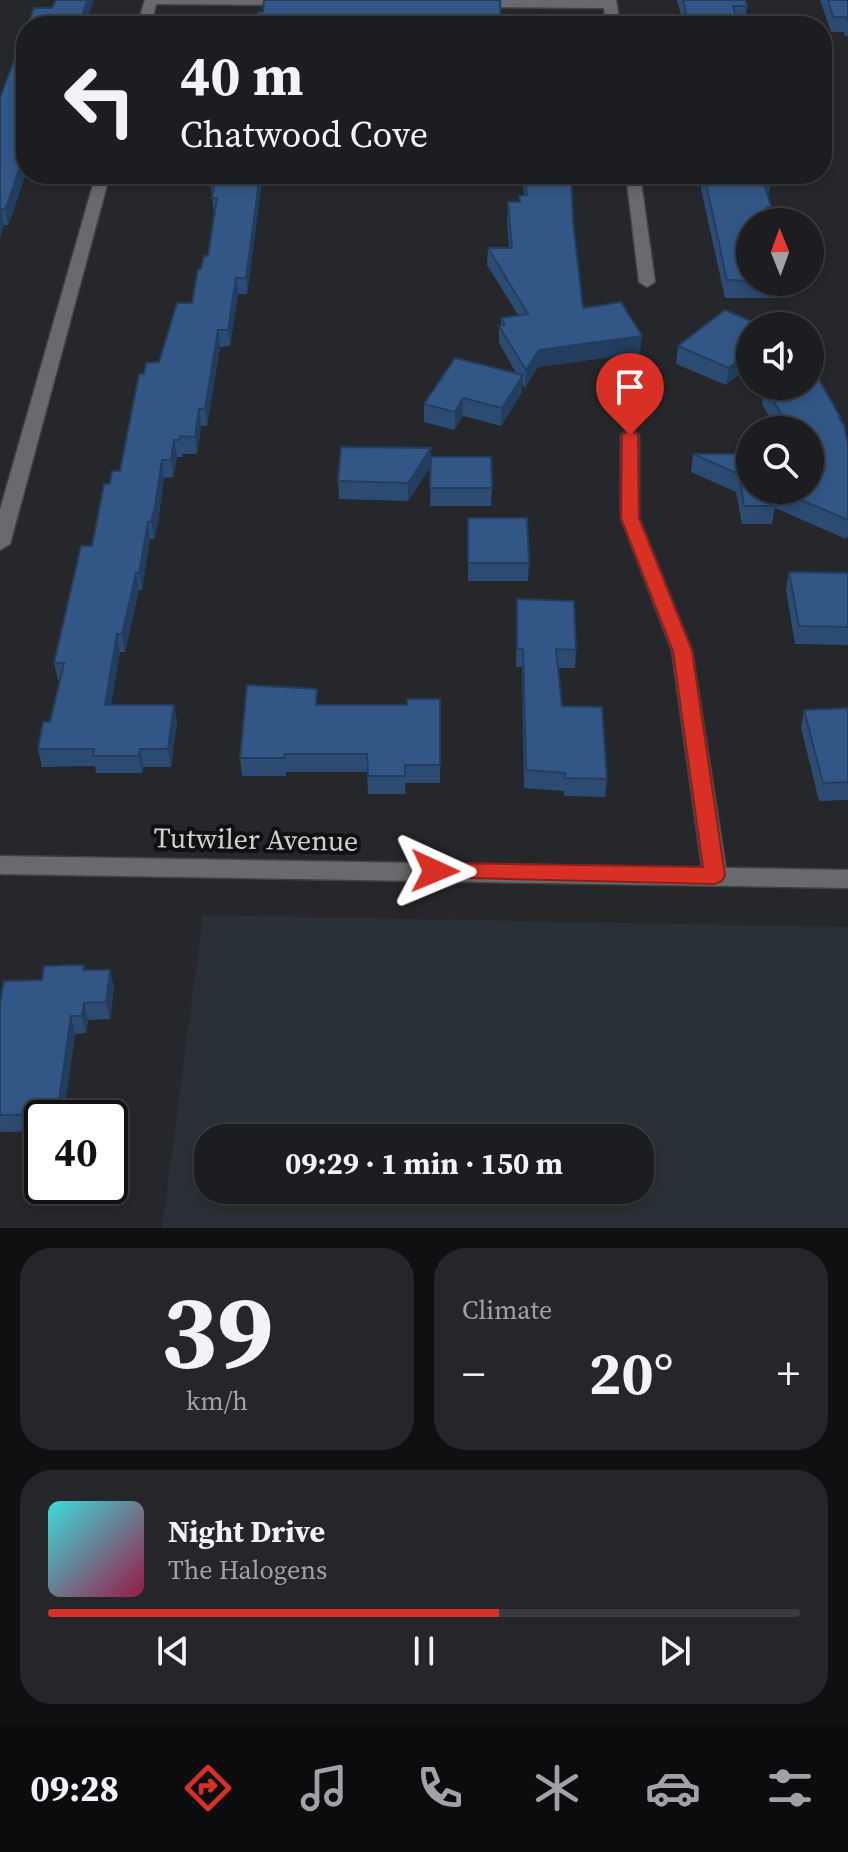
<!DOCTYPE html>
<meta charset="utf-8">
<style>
body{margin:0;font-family:"Source Serif 4",serif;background:#252629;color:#f1f3f6;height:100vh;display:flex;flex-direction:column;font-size:30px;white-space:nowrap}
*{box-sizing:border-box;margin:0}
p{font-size:26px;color:#a0a2a5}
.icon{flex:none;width:44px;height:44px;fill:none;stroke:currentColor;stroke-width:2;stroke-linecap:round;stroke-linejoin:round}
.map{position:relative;height:1228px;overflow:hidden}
.sheet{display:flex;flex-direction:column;gap:20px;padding:20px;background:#0f1012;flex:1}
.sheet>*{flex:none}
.banner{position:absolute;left:16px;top:16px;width:816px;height:168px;border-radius:32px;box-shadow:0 4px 12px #0003,0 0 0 2px #3a3b3e;background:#1c1d20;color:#f1f3f6;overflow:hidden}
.needle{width:52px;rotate:359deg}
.buttons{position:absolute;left:736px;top:208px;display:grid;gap:16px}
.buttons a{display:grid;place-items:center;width:88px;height:88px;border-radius:50%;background:#1c1d20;box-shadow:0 4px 12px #0003,0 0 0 2px #3a3b3e;font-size:40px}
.speed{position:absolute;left:24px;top:1100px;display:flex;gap:16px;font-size:40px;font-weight:700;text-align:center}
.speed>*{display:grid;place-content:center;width:104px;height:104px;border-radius:50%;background:#1c1d20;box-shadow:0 4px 12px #0003,0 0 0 2px #3a3b3e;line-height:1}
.speed .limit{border:4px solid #111;border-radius:12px;background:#fff;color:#111}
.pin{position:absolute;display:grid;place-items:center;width:68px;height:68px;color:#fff;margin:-82px -34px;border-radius:50% 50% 50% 0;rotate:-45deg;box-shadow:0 0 8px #0007}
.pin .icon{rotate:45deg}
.me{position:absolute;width:88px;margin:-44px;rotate:91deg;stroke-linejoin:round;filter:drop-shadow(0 0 6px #0008)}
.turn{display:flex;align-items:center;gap:28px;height:168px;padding:0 32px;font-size:36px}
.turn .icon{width:104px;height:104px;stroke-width:2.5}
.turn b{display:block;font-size:56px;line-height:68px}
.big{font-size:60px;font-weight:700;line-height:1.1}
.sheet .card{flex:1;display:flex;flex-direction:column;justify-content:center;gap:12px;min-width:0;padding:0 28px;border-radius:32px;background:#252629}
.sheet .dial{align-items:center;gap:0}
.dial b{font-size:104px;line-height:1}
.song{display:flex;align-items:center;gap:24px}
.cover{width:96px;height:96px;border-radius:12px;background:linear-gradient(135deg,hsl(180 70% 55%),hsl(340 70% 35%))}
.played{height:8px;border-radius:4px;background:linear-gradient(90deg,#d93025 60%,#3a3b3e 60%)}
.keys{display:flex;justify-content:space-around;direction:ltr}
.heat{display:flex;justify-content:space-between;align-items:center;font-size:44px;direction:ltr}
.sheet .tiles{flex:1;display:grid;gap:20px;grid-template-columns:1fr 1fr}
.card:last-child{grid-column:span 2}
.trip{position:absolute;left:194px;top:1124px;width:460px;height:80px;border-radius:32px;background:#1c1d20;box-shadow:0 4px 12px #0003,0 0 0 2px #3a3b3e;font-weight:700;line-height:80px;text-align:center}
.dock{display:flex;height:128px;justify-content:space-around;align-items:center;background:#0b0c0d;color:#a0a2a5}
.dock .icon{width:56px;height:56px}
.dock .on{color:#d93025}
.dock b{font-size:36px;color:#f1f3f6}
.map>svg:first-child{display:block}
.built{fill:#2a3037;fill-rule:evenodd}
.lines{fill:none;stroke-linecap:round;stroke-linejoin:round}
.street-casing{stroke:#404244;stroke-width:3}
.secondary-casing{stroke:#404244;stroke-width:3}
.street{fill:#686a6d;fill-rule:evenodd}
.secondary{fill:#686a6d;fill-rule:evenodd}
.wall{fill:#2b4b73}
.shaded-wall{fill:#233d5e}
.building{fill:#325786;stroke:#233d5e;stroke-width:2}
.route{fill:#d93025;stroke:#8d1f18;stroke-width:2}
.labels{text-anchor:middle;stroke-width:8;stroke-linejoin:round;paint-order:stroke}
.street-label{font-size:28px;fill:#d0d1d3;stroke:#0f1011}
</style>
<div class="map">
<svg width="848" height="1228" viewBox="0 0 848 1228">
<rect width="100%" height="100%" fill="#25272a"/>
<path class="built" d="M203,915l645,12v301h-686zM208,1138h432v52h-432z"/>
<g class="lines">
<defs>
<g id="street">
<path d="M145,0h152v1l-6,4 -140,-1z"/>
<path d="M471,0h145l4,26h-14l-2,-18 -129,-1 -6,-4z"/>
<path d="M626,174h14l15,108 -8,5 -8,-5z"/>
<path d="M630,429l9,6v83l53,133 35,224 -4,7 -8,2 -8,-2 -4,-7 -31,-224 -51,-133v-83z"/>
</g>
<g id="secondary">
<path d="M145,0h12l-6,26h-14z"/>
<path d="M96,174h14l-100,370 -10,6v-40z"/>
<path d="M0,856l848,14v18l-848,-14z"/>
</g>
</defs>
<use href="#street" class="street-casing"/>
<use href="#secondary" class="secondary-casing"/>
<use href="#street" class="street"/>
<use href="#secondary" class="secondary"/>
</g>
<g class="wall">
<path d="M677,0h68l2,6 -2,16h-8l1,4h-54z"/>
<path d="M820,0h28v36h-3l-1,-4h-13z"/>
<path d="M26,28v144l-14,43 -4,10h-4l-4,13v-140z"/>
<path d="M263,174l-16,120h-9l-8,52 -10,1 -13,79h-6l-4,28h-15v3h-5l-4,20 -9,1 -6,45 -4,16h-4l-8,51h-3l-14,62h-5l-9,53h63l3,17 -6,45h-28l-1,6h-46l-1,-7 -53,1 -4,-18 12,-27 10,-42h-2l-4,-17 38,-117 18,-62 10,-13 24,-97 15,-12 33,-59 9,-34 7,-13 6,-42 -4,-34z"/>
<path d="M522,174h49l2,48 10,86 57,45 -102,14 -13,21 -3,-4v8l-21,34 -38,-10 -9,14 -30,-8v-18l92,-31 -17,-30v-17h2v-8l17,-3 -31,-50 1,-17h21l-2,-29 1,-17h11v-6l5,-1z"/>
<path d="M701,174h66l3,12 -2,10 3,11 -2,9 -19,6v60h35l-3,16h-57l-24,-109 1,-9z"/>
<path d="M762,326l-36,59 -50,-21 2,-18z"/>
<path d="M765,386l76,32v3l7,23v92l-2,3 -71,-31 -3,16h-30l-6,-32 -45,-20 2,-18h57v36h60v-60h-33l-15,-26z"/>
<path d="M431,448v9l61,31 -1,18h-61l1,-40 -23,35 -69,-2 -1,-18z"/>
<path d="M468,518l61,45 -1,18h-60z"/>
<path d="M789,572l59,1v72l-53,-1 -9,-54z"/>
<path d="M517,599l59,51 -1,18h-17l4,38 45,73 -2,18 -41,-1v-5l-40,-3 -2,-121h-6z"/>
<path d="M440,699v84h-35l1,11h-38l-1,-22h-81v4h-44l-2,-18 78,-53h89z"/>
<path d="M848,708v92l-29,1 -18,-73 3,-18z"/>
<path d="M85,970l29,17 -4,32 -22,1 -2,13 -11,1 -12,84h-21v13l-42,1v-129z"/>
</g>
<g class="shaded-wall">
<path d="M87,0h7l-9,26h-6z"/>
<path d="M26,149v23l-18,53 -3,-16z"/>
<path d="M260,174h3l-16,120 -1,-16z"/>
<path d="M1,209l3,16 -4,13v-25z"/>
<path d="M236,278l2,16 -8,52 -2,-16z"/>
<path d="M218,330l2,17 -13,79 -2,-17z"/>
<path d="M642,336l-2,17 -102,14 -13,21 1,-18 13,-20z"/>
<path d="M750,351v15l-24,19 3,-17z"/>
<path d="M523,375l-1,17 -21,34 1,-18z"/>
<path d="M463,398v18l-9,14 1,-18z"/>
<path d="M199,409l2,17 -4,28 -2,-17z"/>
<path d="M174,440l3,17 -4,20 -2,-17z"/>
<path d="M431,448v18l-23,35v-18z"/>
<path d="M162,460l2,18 -6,45 -4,16 -3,-17z"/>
<path d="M148,522l2,17 -8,51 -3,-17z"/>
<path d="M136,573l3,17 -14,62 -3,-18z"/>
<path d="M117,634l3,18 -12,70 -3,-17z"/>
<path d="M174,705l3,17 -6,45 -3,-18z"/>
<path d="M140,749l3,18 -1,6 -3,-17z"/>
<path d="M110,970l4,17 -4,32 -4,-17z"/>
<path d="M84,1003l4,17 -2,13 -4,-17z"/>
<path d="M71,1016l4,18 -12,84h-5l-1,-4z"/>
</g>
<g class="building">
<path d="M56,0h31l-8,26h-52l7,-18h18z"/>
<path d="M264,0h236l1,26h-245l2,-14h5z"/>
<path d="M683,0h62l2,6h-14l5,20h-49z"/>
<path d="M828,0h20v20l-2,-3h-13z"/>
<path d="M26,28v121l-17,50 -4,10h-4l-1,4v-115z"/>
<path d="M211,174h49l-14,104h-10l-8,52h-10l-13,79h-6l-4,28 -15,-1 -1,4h-5l-3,20h-9l-7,46 -4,16h-3l-9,51h-3l-14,61h-5l-12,71h69l-6,44h-28l-1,7h-46l1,-7h-56l5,-27h7l14,-59h-10l27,-117h11l12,-62h6l2,-13h8l19,-97h5l2,-11 13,-1 18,-59h15l6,-34h3l3,-13h4l9,-58h-5l3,-18h-5z"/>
<path d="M524,174h47l2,48 10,86 38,-6 21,34 -103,14 -13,20 -27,-44 6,-1 -4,-7 27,-4 -40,-66h24l-4,-46h12l-1,-6 8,-1z"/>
<path d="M704,174h63l3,12h-5l6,21h-4l4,15h-21v59l-23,-1z"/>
<path d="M725,310l37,16h-12v25l-21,17 -51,-22z"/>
<path d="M455,358l68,17 -21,33 -39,-10 -8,14 -31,-8z"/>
<path d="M819,380l22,38h-2l5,7 4,19v76l-70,-30h32v-60h-20l-25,-44h45v-5z"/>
<path d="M341,447l90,1 -23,35 -70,-2z"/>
<path d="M693,454h57v36h23l2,16h-31l-5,-32z"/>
<path d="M431,457h60l1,31h-62z"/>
<path d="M468,518h59l2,45h-61z"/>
<path d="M789,572l59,1v54l-49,-1z"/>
<path d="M517,599l57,2 2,49 -20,-1 6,57 40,1 5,72 -42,-1v-5l-39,-3 -3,-121h-6z"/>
<path d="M247,685l70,4 -1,16h91v-6h33v66h-35v11h-37l-1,-22h-82l-1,4h-44z"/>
<path d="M848,708v74l-25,1 -19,-73z"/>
<path d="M84,965l-1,5h27l-4,32 -22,1 -2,13h-11l-14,98 -57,1v-112l4,-22 38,-1 2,-14z"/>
</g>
<path class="route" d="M630,430l8,5 1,83 53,133 33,224 -3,6 -7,3 -287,-7 -3,-6 3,-6 7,-2 268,4 -30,-216 -52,-133 1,-83z"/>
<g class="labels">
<g class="street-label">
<text transform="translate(256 839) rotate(1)" y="10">Tutwiler Avenue</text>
</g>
</g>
</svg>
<div class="buttons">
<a><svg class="needle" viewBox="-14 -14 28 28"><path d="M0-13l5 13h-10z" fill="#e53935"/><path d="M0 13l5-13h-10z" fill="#a0a2a5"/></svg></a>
<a><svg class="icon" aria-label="sound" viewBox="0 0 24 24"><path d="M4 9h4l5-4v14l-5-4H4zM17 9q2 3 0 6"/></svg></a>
<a><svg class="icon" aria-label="search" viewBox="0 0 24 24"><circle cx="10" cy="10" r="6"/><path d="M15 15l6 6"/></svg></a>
</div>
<div class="speed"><div class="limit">40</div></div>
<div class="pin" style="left:630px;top:435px;background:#d93025"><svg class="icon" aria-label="arrive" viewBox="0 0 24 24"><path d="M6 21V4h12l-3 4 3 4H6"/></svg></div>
<svg class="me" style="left:435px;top:871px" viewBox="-20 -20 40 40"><path d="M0-17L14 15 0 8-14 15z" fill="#d93025" stroke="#fff" stroke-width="4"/></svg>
<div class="trip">09:29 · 1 min · 150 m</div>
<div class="banner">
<div class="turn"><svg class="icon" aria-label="left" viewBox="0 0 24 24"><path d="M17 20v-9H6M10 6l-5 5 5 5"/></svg><div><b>40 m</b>Chatwood Cove</div></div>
</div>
</div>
<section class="sheet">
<div class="tiles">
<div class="card dial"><b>39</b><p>km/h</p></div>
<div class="card"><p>Climate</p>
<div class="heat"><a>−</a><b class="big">20°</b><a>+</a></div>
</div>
<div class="card">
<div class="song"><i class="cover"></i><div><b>Night Drive</b><p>The Halogens</p></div></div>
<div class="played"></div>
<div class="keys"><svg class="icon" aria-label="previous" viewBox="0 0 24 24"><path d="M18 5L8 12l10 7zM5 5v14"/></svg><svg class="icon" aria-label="pause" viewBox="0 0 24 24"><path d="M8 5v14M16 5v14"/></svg><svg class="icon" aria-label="next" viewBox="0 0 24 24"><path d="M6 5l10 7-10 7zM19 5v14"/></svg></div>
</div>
</div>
</section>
<nav class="dock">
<b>09:28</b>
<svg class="icon on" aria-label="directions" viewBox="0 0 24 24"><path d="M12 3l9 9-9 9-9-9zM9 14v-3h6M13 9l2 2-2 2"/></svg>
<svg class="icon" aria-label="music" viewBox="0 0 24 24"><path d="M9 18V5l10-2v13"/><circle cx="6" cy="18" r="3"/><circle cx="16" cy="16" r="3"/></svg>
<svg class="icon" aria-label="phone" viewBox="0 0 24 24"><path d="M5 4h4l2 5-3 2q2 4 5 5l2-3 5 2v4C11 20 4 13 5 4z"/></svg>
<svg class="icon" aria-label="climate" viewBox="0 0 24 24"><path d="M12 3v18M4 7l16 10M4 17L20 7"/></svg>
<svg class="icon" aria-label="car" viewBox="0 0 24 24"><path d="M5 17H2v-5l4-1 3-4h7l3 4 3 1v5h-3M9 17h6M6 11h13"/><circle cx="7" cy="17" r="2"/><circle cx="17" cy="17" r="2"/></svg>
<svg class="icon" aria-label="filters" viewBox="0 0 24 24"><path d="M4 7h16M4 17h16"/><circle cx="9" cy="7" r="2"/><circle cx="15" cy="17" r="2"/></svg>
</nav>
